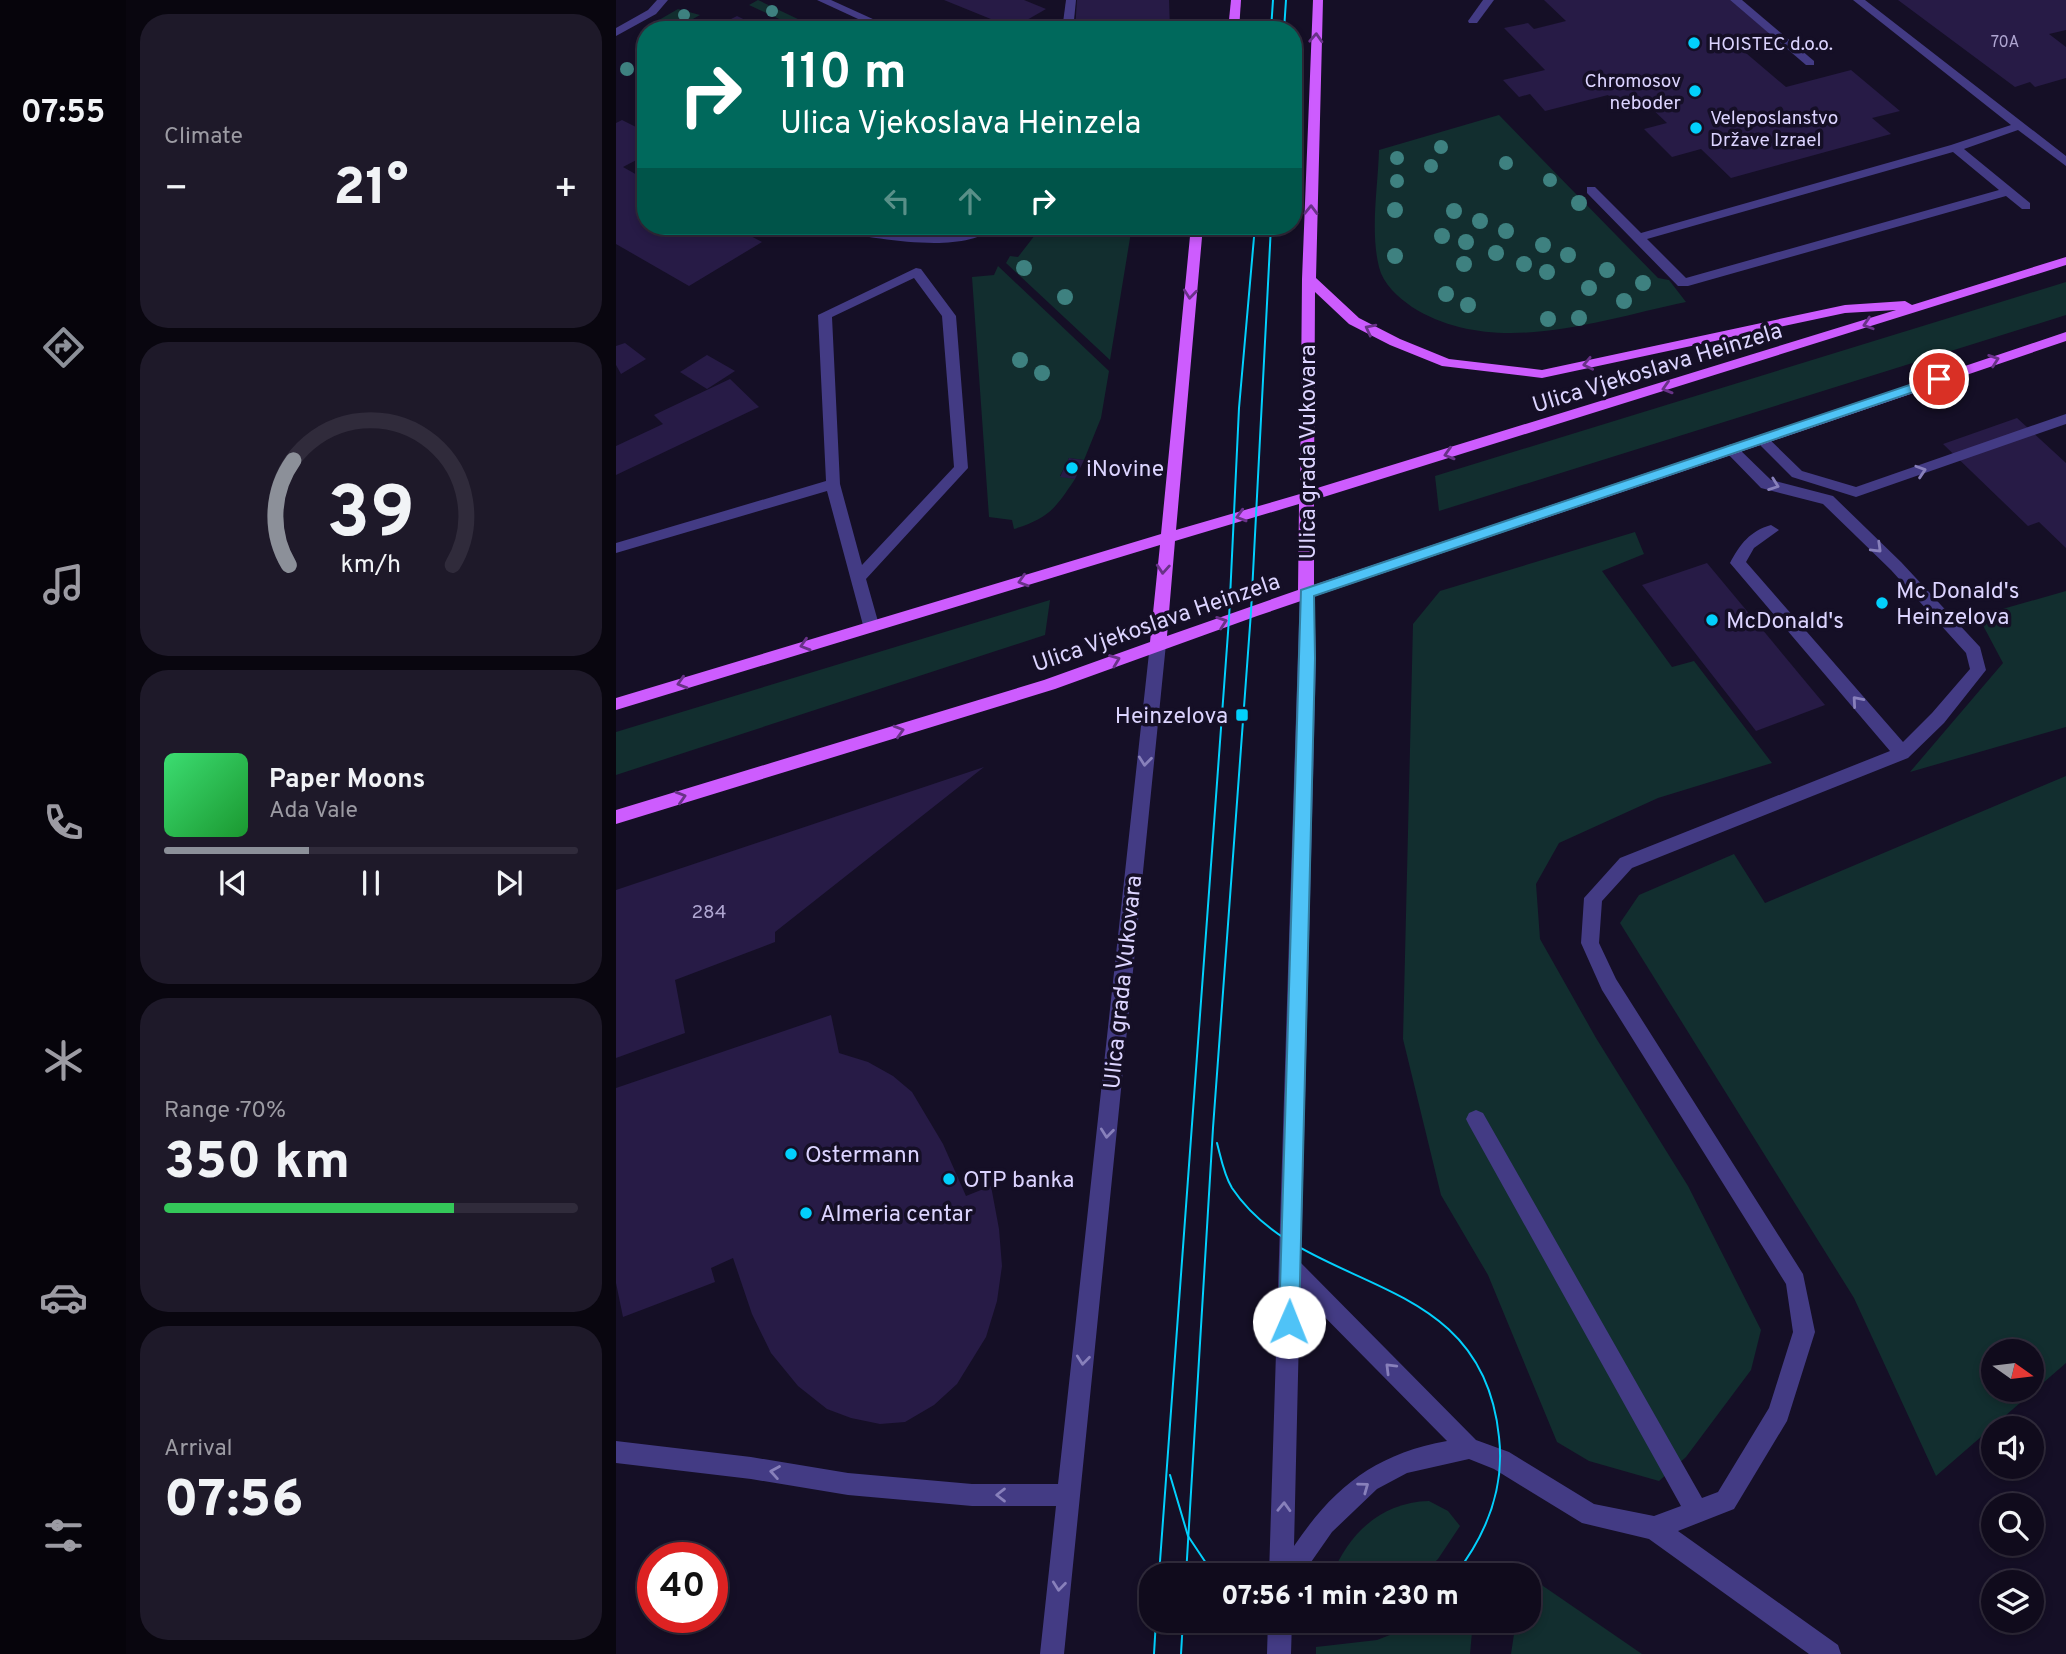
<!DOCTYPE html>
<meta charset="utf-8">
<style>
body{margin:0;font-family:Overpass,sans-serif;background:#1e1929;color:#f1f3f6;height:100vh;display:flex;flex-direction:column;font-size:26px;white-space:nowrap}
*{box-sizing:border-box;margin:0}
p{font-size:23px;color:#9c9ba3}
.icon{flex:none;width:38px;height:38px;fill:none;stroke:currentColor;stroke-width:2;stroke-linecap:round;stroke-linejoin:round}
.map{position:relative;flex:1;overflow:hidden}
.side{display:flex;flex-direction:column;gap:14px;padding:14px;background:#09060f;width:490px}
.side>*{flex:none}
.hud{position:absolute;left:21px;top:21px;width:665px;height:214px;border-radius:28px;box-shadow:0 4px 10px #0003,0 0 0 2px #302b3b;background:#00695c;color:#fff;overflow:hidden}
.needle{width:46px;rotate:104deg}
.tools{position:absolute;left:1365px;top:1339px;display:grid;gap:14px}
.tools a{display:grid;place-items:center;width:63px;height:63px;border-radius:50%;background:#100b1c;box-shadow:0 4px 10px #0003,0 0 0 2px #302b3b;font-size:35px}
.speed{position:absolute;left:21px;top:1542px;display:flex;gap:14px;font-size:35px;font-weight:700;text-align:center}
.speed>*{display:grid;place-content:center;width:91px;height:91px;border-radius:50%;background:#100b1c;box-shadow:0 4px 10px #0003,0 0 0 2px #302b3b;line-height:1}
.speed .limit{border:10px solid #d22;background:#fff;color:#111}
.pin{position:absolute;display:grid;place-items:center;width:60px;height:60px;color:#fff;margin:-30px;border:4px solid #fff;border-radius:50%;box-shadow:0 2px 7px #0007}
.me{position:absolute;width:77px;margin:-38px;rotate:1deg;stroke-linejoin:round;filter:drop-shadow(0 0 5px #0008)}
.turn{display:flex;align-items:center;gap:24px;height:147px;padding:0 28px;font-size:32px}
.turn .icon{width:91px;height:91px;stroke-width:2.5}
.turn b{display:block;font-size:49px;line-height:60px}
.lanes{display:flex;align-items:center;height:66px;padding:0 28px;background:#0003;justify-content:center;gap:35px;direction:ltr}
.lanes .off{opacity:.35}
.big{font-size:52px;font-weight:800;line-height:1.1}
.side .widget{flex:1;display:flex;flex-direction:column;justify-content:center;gap:10px;min-width:0;padding:0 24px;border-radius:28px;background:#1e1929}
.side .dial{align-items:center;gap:0}
.dial svg{height:182px;overflow:visible;fill:none;stroke:#302b3b;stroke-width:7;stroke-linecap:round;text-anchor:middle}
.dial text{fill:#f1f3f6;stroke:none}
.song{display:flex;align-items:center;gap:21px}
.cover{width:84px;height:84px;border-radius:10px;background:linear-gradient(135deg,hsl(140 70% 55%),hsl(130 70% 35%))}
.played{height:7px;border-radius:4px;background:linear-gradient(90deg,#8c9099 35%,#302b3b 35%)}
.keys{display:flex;justify-content:space-around;direction:ltr}
.heat{display:flex;justify-content:space-between;align-items:center;font-size:38px;direction:ltr}
.charge{height:10px;border-radius:5px;background:linear-gradient(90deg,#34c759 70%,#302b3b 0)}
.trip{position:absolute;left:523px;top:1563px;width:402px;height:70px;border-radius:28px;background:#100b1c;box-shadow:0 4px 10px #0003,0 0 0 2px #302b3b;font-weight:800;line-height:70px;text-align:center}
main{display:flex;flex:1;min-height:0}
.tabs{display:flex;flex-direction:column;width:126px;justify-content:space-around;align-items:center;background:#06040b;color:#9c9ba3}
.tabs .icon{width:49px;height:49px}
.tabs .selected{color:#8c9099}
.tabs b{font-size:32px;color:#f1f3f6}
.map>svg:first-child{display:block}
.green{fill:#122e2f;fill-rule:evenodd}
.building{fill:#271b46}
.lines{fill:none;stroke-linecap:round;stroke-linejoin:round}
.minor{fill:#433b84;fill-rule:evenodd}
.major{fill:#cd5cfe;fill-rule:evenodd}
.tram{stroke:#02d0fc;stroke-width:2}
.tree{fill:#3e8180}
.oneway{stroke:#683287}
.oneway2{stroke:#8880bb}
.route{fill:#4fc3f7;stroke:#337fa1;stroke-width:2}
.poi-dot{fill:#02d0fc;stroke:#150f26;stroke-width:2.5}
.labels{text-anchor:middle;stroke-width:7;stroke-linejoin:round;paint-order:stroke}
.far-number-label{font-size:16px;fill:#afa6d1}
.far-poi-label{font-size:19px;fill:#dcd4ff;stroke:#150f26;text-anchor:start}
.number-label{font-size:19px;fill:#afa6d1}
.street-label{font-size:23px;fill:#dcd4ff;stroke:#150f26}
.poi-label{font-size:23px;fill:#dcd4ff;stroke:#150f26;text-anchor:start}
</style>
<main>
<nav class="tabs">
<b>07:55</b>
<svg class="icon selected" aria-label="directions" viewBox="0 0 24 24"><path d="M12 3l9 9-9 9-9-9zM9 14v-3h6M13 9l2 2-2 2"/></svg>
<svg class="icon" aria-label="music" viewBox="0 0 24 24"><path d="M9 18V5l10-2v13"/><circle cx="6" cy="18" r="3"/><circle cx="16" cy="16" r="3"/></svg>
<svg class="icon" aria-label="phone" viewBox="0 0 24 24"><path d="M5 4h4l2 5-3 2q2 4 5 5l2-3 5 2v4C11 20 4 13 5 4z"/></svg>
<svg class="icon" aria-label="climate" viewBox="0 0 24 24"><path d="M12 3v18M4 7l16 10M4 17L20 7"/></svg>
<svg class="icon" aria-label="car" viewBox="0 0 24 24"><path d="M5 17H2v-5l4-1 3-4h7l3 4 3 1v5h-3M9 17h6M6 11h13"/><circle cx="7" cy="17" r="2"/><circle cx="17" cy="17" r="2"/></svg>
<svg class="icon" aria-label="filters" viewBox="0 0 24 24"><path d="M4 7h16M4 17h16"/><circle cx="9" cy="7" r="2"/><circle cx="15" cy="17" r="2"/></svg>
</nav>
<section class="side">
<div class="widget"><p>Climate</p>
<div class="heat"><a>−</a><b class="big">21°</b><a>+</a></div>
</div>
<div class="widget dial"><svg viewBox="0 0 100 80">
<path d="M14 69A42 42 0 1 1 86 69"/>
<path d="M14 69A42 42 0 0 1 16 23" stroke="#8c9099"/>
<text x="50" y="56" font-size="32" font-weight="700">39</text>
<text x="50" y="72" font-size="11">km/h</text>
</svg></div>
<div class="widget">
<div class="song"><i class="cover"></i><div><b>Paper Moons</b><p>Ada Vale</p></div></div>
<div class="played"></div>
<div class="keys"><svg class="icon" aria-label="previous" viewBox="0 0 24 24"><path d="M18 5L8 12l10 7zM5 5v14"/></svg><svg class="icon" aria-label="pause" viewBox="0 0 24 24"><path d="M8 5v14M16 5v14"/></svg><svg class="icon" aria-label="next" viewBox="0 0 24 24"><path d="M6 5l10 7-10 7zM19 5v14"/></svg></div>
</div>
<div class="widget"><p>Range · 70%</p><b class="big">350 km</b><div class="charge"></div></div>
<div class="widget"><p>Arrival</p><b class="big">07:56</b></div>
</section>
<div class="map">
<svg width="1450" height="1654" viewBox="0 0 1450 1654">
<rect width="100%" height="100%" fill="#150f26"/>
<g class="green">
<path d="M142,0l63,30h-18l-54,-25z"/>
<path d="M62,9l22,6 -27,15 -21,-6z"/>
<path d="M883,115l159,163 11,2 17,22c-87,18 -191,57 -274,5 -14,-10 -29,-23 -33,-40 -9,-36 -1,-80 0,-117z"/>
<path d="M426,226h90l-22,134 -104,-97 4,-7 8,1z"/>
<path d="M382,266l111,105 -8,47 -17,42 -15,-2 -9,18 15,3c-20,30 -26,39 -61,50l-2,-9 -23,-3 -17,-240 22,-2z"/>
<path d="M1450,282v33l-627,196 -4,-35z"/>
<path d="M1019,532l9,22 -42,17 70,96 22,-6 78,102 -114,35 -99,45 -23,41 4,55 56,99 92,148 73,144 -10,40 -65,87 -27,24 -70,-20 -32,-19 -69,-167 -47,-80 -38,-156 10,-415 27,-33z"/>
<path d="M1450,591v136l-156,45 93,-109 -25,-47z"/>
<path d="M434,600l-5,35 -429,140v-43z"/>
<path d="M1450,776v587l-130,113 -82,-178 -234,-375 19,-28 95,-41 31,49zM1377,1351h39v39h-39z"/>
<path d="M813,1501l19,10 12,15 -22,33 -17,16h-89c17,-42 50,-73 97,-74z"/>
<path d="M914,1577l112,77h-131l5,-33 14,-1z"/>
<path d="M810,1621h47l-3,33h-154v-7l61,-7z"/>
</g>
<g class="building">
<path d="M328,0h80l22,9 -33,19z"/>
<path d="M461,0h92l1,30h-95z"/>
<path d="M928,0h186l39,33 -36,9 53,45 65,-17 49,41 -28,7 19,16 -160,44 -30,-29 -29,8 -28,-28 23,-6 -18,-17 -25,6 -16,-17 -63,16 -15,-17 -11,3 -16,-17 42,-10 -41,-42 24,-5 6,6 32,-8z"/>
<path d="M1282,0h168v30l-17,4 17,13v31l-31,9 -5,-5 -15,5z"/>
<path d="M121,16l29,14h-57z"/>
<path d="M6,120l24,12v23l-23,12 23,13v46h86l30,16 -73,44 -73,-42v-121z"/>
<path d="M9,343l21,16 -25,15 -5,-9v-19z"/>
<path d="M91,355l28,16 -28,18 -27,-17z"/>
<path d="M114,379l29,28 -143,68v-29l47,-22 -9,-9z"/>
<path d="M1401,418l49,45v85l-27,-26 -11,4 -85,-82z"/>
<path d="M453,458l15,2 -9,19 -15,-2z"/>
<path d="M1091,563l118,142 -69,26 -114,-146z"/>
<path d="M368,767l-209,165v10l-100,38 10,53 -69,25v-168z"/>
<path d="M215,1015l8,38 29,9 25,14 19,16 31,52 23,52 25,-10 8,43 3,37 -5,35 -11,36 -29,47 -23,21 -29,17 -25,2 -29,-6 -24,-9 -29,-23 -27,-33 -19,-39 -19,-56 -22,10 4,14 -92,35 -7,-34v-195z"/>
</g>
<g class="lines">
<g class="minor">
<path d="M41,0h11l-12,14 -40,22v-8l32,-18z"/>
<path d="M201,0h14l66,30h-15z"/>
<path d="M450,0h10l-3,30h-11z"/>
<path d="M867,0h11l-17,23h-8l-1,-2z"/>
<path d="M1114,0h12l72,61v4h-8z"/>
<path d="M1237,0h12l201,156v10l-48,-36 -54,19 66,54v6h-8l-16,-13 -318,90h-10l-91,-93v-6h8l46,46 310,-88 60,-20zM1337,152l46,38 -313,88 -39,-39z"/>
<path d="M214,226c36,0 72,9 108,8 21,0 39,-9 58,-8 -32,31 -120,11 -161,6l-4,-1z"/>
<path d="M300,268l5,1 35,47 12,152 -102,111 13,46 -2,4 -6,2 -8,-6 -36,-134 -211,62v-10l210,-62 -8,-166zM298,278l28,38 12,151 -92,98 -22,-81 -8,-167z"/>
<path d="M1450,414v10l-210,73 -64,-20 -38,-38 7,-5 5,2 36,35 54,16z"/>
<path d="M1115,444l5,2 35,34 62,16 68,66 79,85 6,23 -42,53 -36,35 -276,110 -30,33 -3,42 17,36 187,295 12,58 -28,89 -53,88 -56,22 160,114 3,9h-32l-160,-115 -67,-16 -88,-54 -25,-10 -62,14 -30,16 -45,43 -30,43h-33l31,-986 6,-2 8,6 2,65 -15,605 175,177 33,12 85,52 60,12 27,-10 -212,-381 -3,-6 3,-6 7,-3 7,3 219,385 16,-6 51,-84 24,-76 -7,-48 -184,-294 -21,-47 3,-45 36,-40 270,-107 -160,-188c10,-19 20,-32 41,-38l8,5 -25,18 -8,14 157,180 29,-29 38,-44 -4,-16 -75,-83 -68,-66 -62,-16 -35,-36v-6zM684,1292l147,149c-72,13 -113,46 -153,105z"/>
<path d="M542,638l8,6 -102,1010h-24l16,-148h-84l-124,-11 -97,-16 -135,-16v-22l135,16 97,16 124,11h86l92,-840z"/>
<path d="M652,1620h24l-1,34h-24z"/>
</g>
<g class="major">
<path d="M615,0h10l-2,30h-11z"/>
<path d="M697,0h10l-7,278 43,40 41,21 49,20 93,11 303,-65 60,-4 7,4 154,-48v8l-752,235v85l752,-253v9l-809,275 -202,73 -439,135v-14l428,-130 106,-38 10,-97 -544,165v-12l545,-164 30,-308h12l-27,304 124,-36 2,-215zM699,292l34,32 41,21 52,21 100,12 303,-65 51,-3 -582,179zM683,504l-1,86 -131,46 8,-95z"/>
</g>
<g class="tram">
<path d="M655,30l2,-30"/>
<path d="M668,30l2,-30"/>
<path d="M601,1143c4,15 7,32 15,45 73,109 250,78 267,249 6,52 -13,98 -44,138"/>
<path d="M554,1475l18,61 26,39"/>
<path d="M543,1575l70,-956 10,-211 16,-182"/>
<path d="M570,1575l27,-447 38,-516 20,-386"/>
<path d="M671,1620c34,11 66,10 100,0"/>
<path d="M538,1654l2,-34"/>
<path d="M565,1654l2,-34"/>
</g>
</g>
<g class="tree">
<circle cx="156" cy="11" r="6"/>
<circle cx="68" cy="15" r="6"/>
<circle cx="11" cy="69" r="7"/>
<circle cx="825" cy="147" r="7"/>
<circle cx="781" cy="158" r="7"/>
<circle cx="890" cy="163" r="7"/>
<circle cx="815" cy="166" r="7"/>
<circle cx="934" cy="180" r="7"/>
<circle cx="781" cy="181" r="7"/>
<circle cx="963" cy="203" r="8"/>
<circle cx="779" cy="210" r="8"/>
<circle cx="838" cy="211" r="8"/>
<circle cx="864" cy="221" r="8"/>
<circle cx="890" cy="231" r="8"/>
<circle cx="826" cy="236" r="8"/>
<circle cx="850" cy="242" r="8"/>
<circle cx="927" cy="245" r="8"/>
<circle cx="880" cy="253" r="8"/>
<circle cx="952" cy="255" r="8"/>
<circle cx="779" cy="256" r="8"/>
<circle cx="848" cy="264" r="8"/>
<circle cx="908" cy="264" r="8"/>
<circle cx="408" cy="268" r="8"/>
<circle cx="991" cy="270" r="8"/>
<circle cx="931" cy="272" r="8"/>
<circle cx="1027" cy="283" r="8"/>
<circle cx="973" cy="288" r="8"/>
<circle cx="830" cy="294" r="8"/>
<circle cx="449" cy="297" r="8"/>
<circle cx="1008" cy="301" r="8"/>
<circle cx="852" cy="305" r="8"/>
<circle cx="963" cy="318" r="8"/>
<circle cx="932" cy="319" r="8"/>
<circle cx="404" cy="360" r="8"/>
<circle cx="426" cy="373" r="8"/>
</g>
<defs><path id="oneway-chevron" d="M-2-3.5L2.5 0L-2 3.5" fill="none" stroke-width="1.6" stroke-linecap="round" stroke-linejoin="round" transform="scale(1.75)"/></defs>
<g class="oneway">
<use href="#oneway-chevron" transform="translate(700 38) rotate(-87)"/>
<use href="#oneway-chevron" transform="translate(695 210) rotate(-89)"/>
<use href="#oneway-chevron" transform="translate(574 294) rotate(96)"/>
<use href="#oneway-chevron" transform="translate(1252 324) rotate(162)"/>
<use href="#oneway-chevron" transform="translate(754 329) rotate(-153)"/>
<use href="#oneway-chevron" transform="translate(1378 360) rotate(-19)"/>
<use href="#oneway-chevron" transform="translate(972 364) rotate(168)"/>
<use href="#oneway-chevron" transform="translate(1051 388) rotate(163)"/>
<use href="#oneway-chevron" transform="translate(833 454) rotate(163)"/>
<use href="#oneway-chevron" transform="translate(625 516) rotate(164)"/>
<use href="#oneway-chevron" transform="translate(547 569) rotate(94)"/>
<use href="#oneway-chevron" transform="translate(407 581) rotate(163)"/>
<use href="#oneway-chevron" transform="translate(606 622) rotate(-19)"/>
<use href="#oneway-chevron" transform="translate(189 645) rotate(163)"/>
<use href="#oneway-chevron" transform="translate(499 660) rotate(-21)"/>
<use href="#oneway-chevron" transform="translate(66 683) rotate(163)"/>
<use href="#oneway-chevron" transform="translate(283 731) rotate(-17)"/>
<use href="#oneway-chevron" transform="translate(65 797) rotate(-17)"/>
</g>
<g class="oneway2">
<use href="#oneway-chevron" transform="translate(1305 471) rotate(-18)"/>
<use href="#oneway-chevron" transform="translate(1158 485) rotate(20)"/>
<use href="#oneway-chevron" transform="translate(1261 548) rotate(44)"/>
<use href="#oneway-chevron" transform="translate(1241 701) rotate(-131)"/>
<use href="#oneway-chevron" transform="translate(529 761) rotate(96)"/>
<use href="#oneway-chevron" transform="translate(491 1133) rotate(96)"/>
<use href="#oneway-chevron" transform="translate(467 1360) rotate(96)"/>
<use href="#oneway-chevron" transform="translate(774 1368) rotate(-135)"/>
<use href="#oneway-chevron" transform="translate(159 1472) rotate(-170)"/>
<use href="#oneway-chevron" transform="translate(748 1487) rotate(-36)"/>
<use href="#oneway-chevron" transform="translate(385 1495) rotate(-180)"/>
<use href="#oneway-chevron" transform="translate(668 1507) rotate(-88)"/>
<use href="#oneway-chevron" transform="translate(443 1586) rotate(96)"/>
</g>
<path class="route" d="M1323,375l6,4 -2,3 -629,214 1,62 -16,664 -3,6 -7,3 -7,-3 -3,-6 22,-732z"/>
<g class="poi-dot">
<circle cx="1078" cy="43" r="7"/>
<circle cx="1079" cy="91" r="7"/>
<circle cx="1080" cy="128" r="7"/>
<circle cx="456" cy="468" r="7"/>
<circle cx="1266" cy="603" r="7"/>
<circle cx="1096" cy="620" r="7"/>
<rect x="619" y="708" width="14" height="14" rx="3.5"/>
<circle cx="175" cy="1154" r="7"/>
<circle cx="333" cy="1179" r="7"/>
<circle cx="190" cy="1213" r="7"/>
</g>
<g class="labels">
<g class="far-number-label">
<text x="1389" y="47">70A</text>
</g>
<g class="far-poi-label">
<text x="1092" y="50">HOISTEC d.o.o.</text>
<text x="1065" y="87" text-anchor="end">Chromosov<tspan x="1065" dy="22">neboder</tspan></text>
<text x="1094" y="124">Veleposlanstvo<tspan x="1094" dy="22">Države Izrael</tspan></text>
</g>
<g class="number-label">
<text x="93" y="918">284</text>
</g>
<g class="street-label">
<text transform="translate(1041 367) rotate(-17)" y="8">Ulica Vjekoslava Heinzela</text>
<text transform="translate(691 452) rotate(-90)" y="8">Ulica grada Vukovara</text>
<text transform="translate(540 622) rotate(-19)" y="8">Ulica Vjekoslava Heinzela</text>
<text transform="translate(506 982) rotate(-84)" y="8">Ulica grada Vukovara</text>
</g>
<g class="poi-label">
<text x="470" y="476">iNovine</text>
<text x="1280" y="598">Mc Donald's<tspan x="1280" dy="26">Heinzelova</tspan></text>
<text x="1110" y="628">McDonald's</text>
<text x="612" y="723" text-anchor="end">Heinzelova</text>
<text x="189" y="1162">Ostermann</text>
<text x="347" y="1187">OTP banka</text>
<text x="204" y="1221">Almeria centar</text>
</g>
</g>
</svg>
<div class="tools">
<a><svg class="needle" viewBox="-14 -14 28 28"><path d="M0-13l5 13h-10z" fill="#e53935"/><path d="M0 13l5-13h-10z" fill="#9c9ba3"/></svg></a>
<a><svg class="icon" aria-label="sound" viewBox="0 0 24 24"><path d="M4 9h4l5-4v14l-5-4H4zM17 9q2 3 0 6"/></svg></a>
<a><svg class="icon" aria-label="search" viewBox="0 0 24 24"><circle cx="10" cy="10" r="6"/><path d="M15 15l6 6"/></svg></a>
<a><svg class="icon" aria-label="layers" viewBox="0 0 24 24"><path d="M12 4l9 5-9 5-9-5zM3 14l9 5 9-5"/></svg></a>
</div>
<div class="speed"><div class="limit">40</div></div>
<div class="pin" style="left:1323px;top:379px;background:#d93025"><svg class="icon" aria-label="arrive" viewBox="0 0 24 24"><path d="M6 21V4h12l-3 4 3 4H6"/></svg></div>
<svg class="me" style="left:673px;top:1322px" viewBox="-20 -20 40 40"><circle r="19" fill="#fff"/><path d="M0-13L10 11 0 6-10 11z" fill="#4fc3f7"/></svg>
<div class="trip">07:56 · 1 min · 230 m</div>
<div class="hud">
<div class="turn"><svg class="icon" aria-label="right" viewBox="0 0 24 24"><path d="M7 20v-9h11M14 6l5 5-5 5"/></svg><div><b>110 m</b>Ulica Vjekoslava Heinzela</div></div>
<div class="lanes"><svg class="icon off" aria-label="left" viewBox="0 0 24 24"><path d="M17 20v-9H6M10 6l-5 5 5 5"/></svg><svg class="icon off" aria-label="ahead" viewBox="0 0 24 24"><path d="M12 20V5M6 11l6-6 6 6"/></svg><svg class="icon" aria-label="right" viewBox="0 0 24 24"><path d="M7 20v-9h11M14 6l5 5-5 5"/></svg></div>
</div>
</div>
</main>
